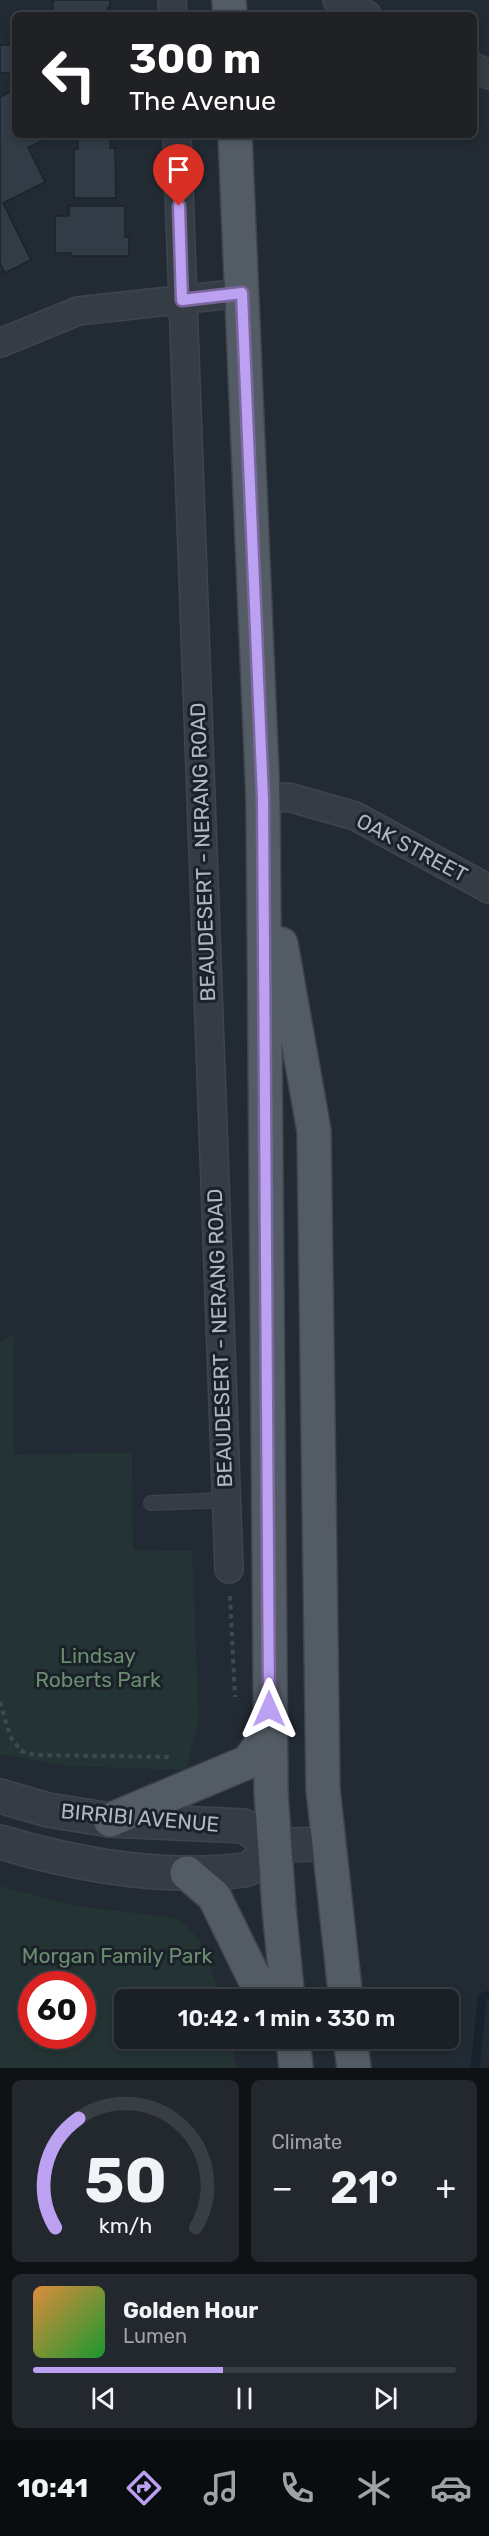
<!DOCTYPE html>
<meta charset="utf-8">
<style>
body{margin:0;font-family:Rubik,sans-serif;background:#23282e;color:#f1f3f6;height:100vh;display:flex;flex-direction:column;font-size:22px;white-space:nowrap}
*{box-sizing:border-box;margin:0}
p{font-size:20px;color:#9fa3a7}
.icon{flex:none;width:33px;height:33px;fill:none;stroke:currentColor;stroke-width:2;stroke-linecap:round;stroke-linejoin:round}
.map{position:relative;height:2068px;overflow:hidden}
.sheet{display:flex;flex-direction:column;gap:12px;padding:12px;background:#0e1215;flex:1}
.sheet>*{flex:none}
.banner{position:absolute;left:12px;top:12px;width:465px;height:126px;border-radius:9px;box-shadow:0 3px 9px #0003,0 0 0 2px #383e43;background:#202124;color:#fff;overflow:hidden}
.speed{position:absolute;left:18px;top:1971px;display:flex;gap:12px;font-size:30px;font-weight:700;text-align:center}
.speed>*{display:grid;place-content:center;width:78px;height:78px;border-radius:50%;background:#1a2026;box-shadow:0 3px 9px #0003,0 0 0 2px #383e43;line-height:1}
.speed .limit{border:9px solid #d22;background:#fff;color:#111}
.pin{position:absolute;display:grid;place-items:center;width:51px;height:51px;color:#fff;margin:-62px -26px;border-radius:50% 50% 50% 0;rotate:-45deg;box-shadow:0 0 6px #0007}
.pin .icon{rotate:45deg}
.me{position:absolute;width:66px;margin:-33px;rotate:0deg;stroke-linejoin:round;filter:drop-shadow(0 0 4px #0008)}
.turn{display:flex;align-items:center;gap:21px;height:126px;padding:0 18px;font-size:27px}
.turn .icon{width:78px;height:78px;stroke-width:2.5}
.turn b{display:block;font-size:42px;line-height:51px}
.big{font-size:45px;font-weight:600;line-height:1.1}
.sheet .widget{flex:1;display:flex;flex-direction:column;justify-content:center;gap:9px;min-width:0;padding:0 21px;border-radius:9px;background:#23282e}
.sheet .dial{align-items:center;gap:0}
.dial svg{height:156px;overflow:visible;fill:none;stroke:#383e43;stroke-width:7;stroke-linecap:round;text-anchor:middle}
.dial text{fill:#f1f3f6;stroke:none}
.song{display:flex;align-items:center;gap:18px}
.cover{width:72px;height:72px;border-radius:9px;background:linear-gradient(135deg,hsl(30 70% 55%),hsl(130 70% 35%))}
.played{height:6px;border-radius:3px;background:linear-gradient(90deg,#bca0f2 45%,#383e43 45%)}
.keys{display:flex;justify-content:space-around;direction:ltr}
.heat{display:flex;justify-content:space-between;align-items:center;font-size:33px;direction:ltr}
.sheet .tiles{flex:1;display:grid;gap:12px;grid-template-columns:1fr 1fr}
.widget:last-child{grid-column:span 2}
.trip{position:absolute;left:114px;top:1989px;width:345px;height:60px;border-radius:9px;background:#1a2026;box-shadow:0 3px 9px #0003,0 0 0 2px #383e43;font-weight:600;line-height:60px;text-align:center}
.tabs{display:flex;height:96px;justify-content:space-around;align-items:center;background:#0a0d0f;color:#9fa3a7}
.tabs .icon{width:42px;height:42px}
.tabs .active{color:#bca0f2}
.tabs b{font-size:27px;color:#f1f3f6}
.map>svg:first-child{display:block}
.green{fill:#243334;fill-rule:evenodd}
.lines{fill:none;stroke-linecap:round;stroke-linejoin:round}
.stream{stroke:#17222e;stroke-width:9}
.building{fill:#313c46;stroke:#1c232a;stroke-width:1.5}
.service-casing{stroke:#3e454d;stroke-width:16}
.minor-casing{stroke:#3e454d;stroke-width:30}
.tertiary-casing{stroke:#3e454d;stroke-width:36}
.primary-casing{stroke:#3e454d;stroke-width:36}
.path{stroke:#3c4c4c;stroke-width:4;stroke-dasharray:4.5 4.5;stroke-linecap:butt}
.service{stroke:#353c44;stroke-width:14}
.minor{stroke:#353c44;stroke-width:27}
.tertiary{stroke:#353c44;stroke-width:33}
.primary{stroke:#535b64;stroke-width:33}
.route-casing{stroke:#7a689d;stroke-width:15}
.route{stroke:#bca0f2;stroke-width:10}
.labels{text-anchor:middle;stroke-width:6;stroke-linejoin:round;paint-order:stroke}
.street-label{font-size:21px;fill:#afb7c1;stroke:#1a2128}
.park-label{font-size:21px;fill:#6a8d70;stroke:#1a2128}
</style>
<div class="map">
<svg width="489" height="2068" viewBox="0 0 489 2068">
<rect width="100%" height="100%" fill="#222a33"/>
<g class="green">
<path d="M14,1333v121l118,-1 1,97 59,1 7,168 -13,51 -120,-4 -66,-12v-411z"/>
<path d="M0,1886l77,20 94,11 14,6 15,19 22,57 -98,1v38l107,1 5,29h-236zM32,1984h50v52h-50z"/>
</g>
<g class="lines">
<path class="stream" d="M475,2068l7,-70 7,-3"/>
</g>
<g class="building">
<path d="M53,0h57v7h-2v8h-55z"/>
<path d="M0,45h14l1,28h-15z"/>
<path d="M15,89v46h26l3,5 -16,7 17,35 -42,21 28,57 -26,13 -5,-10v-166z"/>
<path d="M78,135h32v13h5l1,50h-42v-49h4z"/>
<path d="M69,206h56v31h4v19h-58v-3h-16v-37h14z"/>
</g>
<g class="lines">
<defs>
<path id="service" d="M151,1503l75,-3"/>
<g id="minor">
<path d="M172,0l1,15"/>
<path d="M337,0l30,15"/>
<path d="M474,67l15,8"/>
<path d="M177,135l52,1434"/>
<path d="M0,343l78,-32 164,-18"/>
<path d="M263,799l25,-2 67,19 134,73"/>
</g>
<g id="tertiary">
<path d="M0,1796l48,14 62,10 134,6 31,21"/>
<path d="M0,1842c77,23 163,38 244,28 11,-2 19,-16 29,-21 9,-6 42,-4 54,-5"/>
</g>
<g id="primary">
<path d="M229,0l1,15"/>
<path d="M235,135l28,664 8,993 8,116 9,92"/>
<path d="M281,944l33,187 9,658 23,211"/>
<path d="M110,1820l138,-58 21,-29"/>
<path d="M187,1873l27,23 51,104"/>
<path d="M293,2038l3,30"/>
<path d="M350,2038l4,30"/>
</g>
</defs>
<use href="#service" class="service-casing"/>
<use href="#minor" class="minor-casing"/>
<use href="#tertiary" class="tertiary-casing"/>
<use href="#primary" class="primary-casing"/>
<g class="path">
<path d="M230,1596l5,101"/>
<path d="M0,1702l10,34 11,15 13,4 138,2"/>
</g>
<use href="#service" class="service"/>
<use href="#minor" class="minor"/>
<use href="#tertiary" class="tertiary"/>
<use href="#primary" class="primary"/>
</g>
<g class="lines">
<defs>
<path id="route" d="M179,206l3,94 60,-7 21,506 6,910"/>
</defs>
<use href="#route" class="route-casing"/>
<use href="#route" class="route"/>
</g>
<g class="labels">
<g class="street-label">
<text transform="translate(412 848) rotate(28)" y="7">OAK STREET</text>
<text transform="translate(203 852) rotate(-92)" y="7">BEAUDESERT - NERANG ROAD</text>
<text transform="translate(220 1338) rotate(-92)" y="7">BEAUDESERT - NERANG ROAD</text>
<text transform="translate(140 1818) rotate(5)" y="7">BIRRIBI AVENUE</text>
</g>
<g class="park-label">
<text x="98" y="1663">Lindsay<tspan x="98" dy="24">Roberts Park</tspan></text>
<text x="117" y="1963">Morgan Family Park</text>
</g>
</g>
</svg>
<div class="speed"><div class="limit">60</div></div>
<div class="pin" style="left:179px;top:206px;background:#d93025"><svg class="icon" aria-label="arrive" viewBox="0 0 24 24"><path d="M6 21V4h12l-3 4 3 4H6"/></svg></div>
<svg class="me" style="left:269px;top:1709px" viewBox="-20 -20 40 40"><path d="M0-17L14 15 0 8-14 15z" fill="#bca0f2" stroke="#fff" stroke-width="4"/></svg>
<div class="trip">10:42 · 1 min · 330 m</div>
<div class="banner">
<div class="turn"><svg class="icon" aria-label="left" viewBox="0 0 24 24"><path d="M17 20v-9H6M10 6l-5 5 5 5"/></svg><div><b>300 m</b>The Avenue</div></div>
</div>
</div>
<section class="sheet">
<div class="tiles">
<div class="widget dial"><svg viewBox="0 0 100 80">
<path d="M14 69A42 42 0 1 1 86 69"/>
<path d="M14 69A42 42 0 0 1 26 13" stroke="#bca0f2"/>
<text x="50" y="56" font-size="32" font-weight="700">50</text>
<text x="50" y="72" font-size="11">km/h</text>
</svg></div>
<div class="widget"><p>Climate</p>
<div class="heat"><a>−</a><b class="big">21°</b><a>+</a></div>
</div>
<div class="widget">
<div class="song"><i class="cover"></i><div><b>Golden Hour</b><p>Lumen</p></div></div>
<div class="played"></div>
<div class="keys"><svg class="icon" aria-label="previous" viewBox="0 0 24 24"><path d="M18 5L8 12l10 7zM5 5v14"/></svg><svg class="icon" aria-label="pause" viewBox="0 0 24 24"><path d="M8 5v14M16 5v14"/></svg><svg class="icon" aria-label="next" viewBox="0 0 24 24"><path d="M6 5l10 7-10 7zM19 5v14"/></svg></div>
</div>
</div>
</section>
<nav class="tabs">
<b>10:41</b>
<svg class="icon active" aria-label="directions" viewBox="0 0 24 24"><path d="M12 3l9 9-9 9-9-9zM9 14v-3h6M13 9l2 2-2 2"/></svg>
<svg class="icon" aria-label="music" viewBox="0 0 24 24"><path d="M9 18V5l10-2v13"/><circle cx="6" cy="18" r="3"/><circle cx="16" cy="16" r="3"/></svg>
<svg class="icon" aria-label="phone" viewBox="0 0 24 24"><path d="M5 4h4l2 5-3 2q2 4 5 5l2-3 5 2v4C11 20 4 13 5 4z"/></svg>
<svg class="icon" aria-label="climate" viewBox="0 0 24 24"><path d="M12 3v18M4 7l16 10M4 17L20 7"/></svg>
<svg class="icon" aria-label="car" viewBox="0 0 24 24"><path d="M5 17H2v-5l4-1 3-4h7l3 4 3 1v5h-3M9 17h6M6 11h13"/><circle cx="7" cy="17" r="2"/><circle cx="17" cy="17" r="2"/></svg>
</nav>
